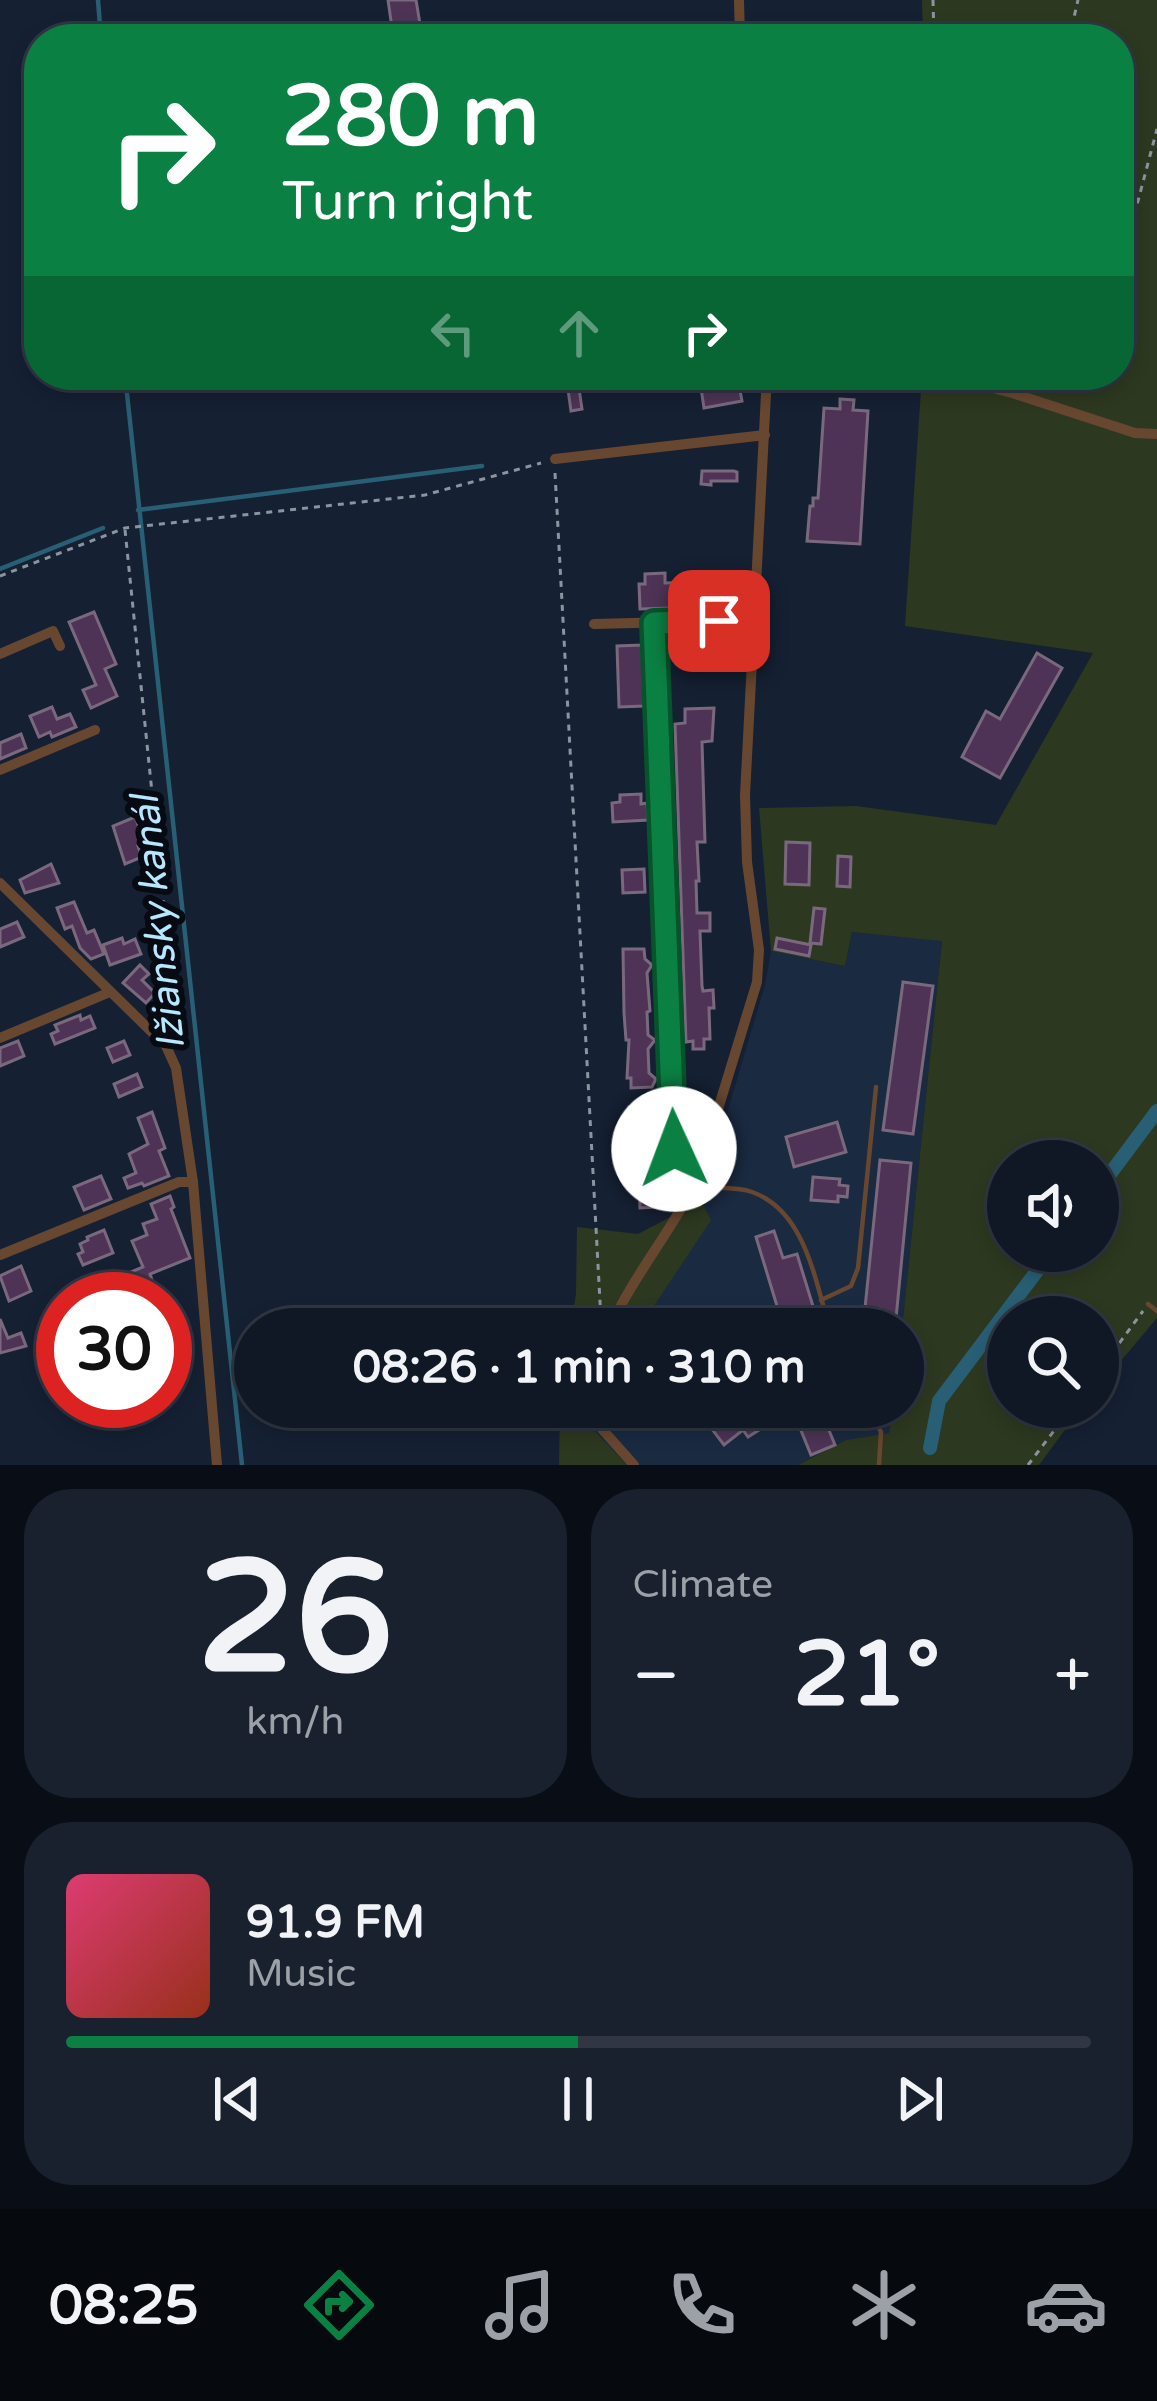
<!DOCTYPE html>
<meta charset="utf-8">
<style>
body{margin:0;font-family:"Varela Round",sans-serif;background:#19212e;color:#f1f3f6;height:100vh;display:flex;flex-direction:column;font-size:45px;white-space:nowrap}
*{box-sizing:border-box;margin:0}
p{font-size:39px;color:#9ca0a7}
.icon{flex:none;width:66px;height:66px;fill:none;stroke:currentColor;stroke-width:2;stroke-linecap:round;stroke-linejoin:round}
.map{position:relative;height:1465px;overflow:hidden}
.sheet{display:flex;flex-direction:column;gap:24px;padding:24px;background:#090d15;flex:1}
.sheet>*{flex:none}
.banner{position:absolute;left:24px;top:24px;width:1110px;height:366px;border-radius:48px;box-shadow:0 6px 18px #0003,0 0 0 3px #303743;background:#0b8043;color:#fff;overflow:hidden}
.buttons{position:absolute;left:987px;top:1140px;display:grid;gap:24px}
.buttons a{display:grid;place-items:center;width:132px;height:132px;border-radius:50%;background:#101826;box-shadow:0 6px 18px #0003,0 0 0 3px #303743;font-size:60px}
.speed{position:absolute;left:36px;top:1272px;display:flex;gap:24px;font-size:60px;font-weight:700;text-align:center}
.speed>*{display:grid;place-content:center;width:156px;height:156px;border-radius:50%;background:#101826;box-shadow:0 6px 18px #0003,0 0 0 3px #303743;line-height:1}
.speed .limit{border:18px solid #d22;background:#fff;color:#111}
.pin{position:absolute;display:grid;place-items:center;width:102px;height:102px;color:#fff;margin:-51px;border-radius:24px;box-shadow:0 6px 18px #0006}
.me{position:absolute;width:132px;margin:-66px;rotate:358deg;stroke-linejoin:round;filter:drop-shadow(0 0 9px #0008)}
.turn{display:flex;align-items:center;gap:42px;height:252px;padding:0 60px;font-size:54px}
.turn .icon{width:156px;height:156px;stroke-width:2.5}
.turn b{display:block;font-size:84px;line-height:102px}
.lanes{display:flex;align-items:center;height:114px;padding:0 60px;background:#0003;justify-content:center;gap:60px;direction:ltr}
.lanes .off{opacity:.35}
.big{font-size:90px;font-weight:800;line-height:1.1}
.sheet .card{flex:1;display:flex;flex-direction:column;justify-content:center;gap:18px;min-width:0;padding:0 42px;border-radius:48px;background:#19212e}
.sheet .dial{align-items:center;gap:0}
.dial b{font-size:156px;line-height:1}
.song{display:flex;align-items:center;gap:36px}
.cover{width:144px;height:144px;border-radius:18px;background:linear-gradient(135deg,hsl(340 70% 55%),hsl(10 70% 35%))}
.played{height:12px;border-radius:6px;background:linear-gradient(90deg,#0b8043 50%,#303743 50%)}
.keys{display:flex;justify-content:space-around;direction:ltr}
.heat{display:flex;justify-content:space-between;align-items:center;font-size:66px;direction:ltr}
.sheet .tiles{flex:1;display:grid;gap:24px;grid-template-columns:1fr 1fr}
.card:last-child{grid-column:span 2}
.trip{position:absolute;left:234px;top:1308px;width:690px;height:120px;border-radius:60px;background:#101826;box-shadow:0 6px 18px #0003,0 0 0 3px #303743;font-weight:800;line-height:120px;text-align:center}
.dock{display:flex;height:192px;justify-content:space-around;align-items:center;background:#060a0f;color:#9ca0a7}
.dock .icon{width:84px;height:84px}
.dock .current{color:#0b8043}
.dock b{font-size:54px;color:#f1f3f6}
.map>svg:first-child{display:block}
.built{fill:#1a2a41}
.green{fill:#2d3820;fill-rule:evenodd}
.lines{fill:none;stroke-linecap:round;stroke-linejoin:round}
.stream{stroke:#285f75;stroke-width:4.5}
.canal{stroke:#285f75;stroke-width:14}
.building{fill:#4e3356;stroke:#7a697e;stroke-width:3}
.path{stroke:#8c94a1;stroke-width:3;stroke-dasharray:6 6;stroke-linecap:butt}
.service{stroke:#684730;stroke-width:4.5}
.minor{stroke:#684730;stroke-width:10}
.route-casing{stroke:#07532c;stroke-width:30}
.route{stroke:#0b8043;stroke-width:21}
.labels{text-anchor:middle;stroke-width:12;stroke-linejoin:round;paint-order:stroke}
.water-label{font-size:39px;font-style:italic;fill:#b6e7fd;stroke:#060a12}
</style>
<div class="map">
<svg width="1157" height="1465" viewBox="0 0 1157 1465">
<rect width="100%" height="100%" fill="#152033"/>
<g class="built">
<path d="M852,932l90,8 -40,389h-243l-9,-17 60,-92 -9,-19 64,-216 6,-34 74,15z"/>
<path d="M586,1407h307l-3,26 -44,7 -48,25h-171l-40,-41z"/>
</g>
<g class="green">
<path d="M922,0h235v1318l-59,70v-71h-90v90h74l-43,58h-241l48,-25 43,-7 4,-26h10l-1,-78 40,-388 -90,-9 -7,34 -74,-15 -12,-143 97,-2 140,19 97,-172 -188,-27 17,-251h197v-336h-196zM1008,1161h90v90h-90z"/>
<path d="M701,1201l10,19 -61,92 9,17h-89l6,-35 1,-67 61,7z"/>
<path d="M560,1407h26l2,17 39,41h-68z"/>
</g>
<g class="lines">
<g class="stream">
<path d="M98,0l3,39"/>
<path d="M125,375l117,1090"/>
<path d="M138,510l344,-44"/>
<path d="M0,569l103,-41"/>
</g>
<g class="canal">
<path d="M1098,1190l59,-79"/>
<path d="M930,1448l9,-47 113,-150"/>
</g>
</g>
<g class="building">
<path d="M388,0h28l4,24 -28,4z"/>
<path d="M539,375h6l1,11 -23,4 -2,-13z"/>
<path d="M566,375h11l5,34 -11,2z"/>
<path d="M620,375h36l1,9 -35,6z"/>
<path d="M699,375h38l5,26 -38,7z"/>
<path d="M840,399l14,1 -1,10 15,1 -8,133 -53,-3 3,-35h3v-8h5l6,-90 16,1z"/>
<path d="M702,471h32l3,1v9h-26v4l-10,-1z"/>
<path d="M665,573v10l35,-1v25l-60,2 -1,-25h6v-10z"/>
<path d="M94,612l22,52 -11,5 12,27 -26,12 -8,-18 13,-5 -27,-63z"/>
<path d="M642,645l2,61 -25,1 -2,-61z"/>
<path d="M1037,653l25,15 -62,110 -38,-21 24,-46 14,8z"/>
<path d="M52,707l5,12 13,-5 6,13 -24,10 -2,-5 -11,5 -9,-21z"/>
<path d="M714,708l-2,33 -10,1 3,100h-8l2,39h-3l1,32h13v18h-10l2,55 1,5 10,-1 1,18h-5l1,31h-6v10h-11v-8l-7,1 -11,-318 10,-1v-14z"/>
<path d="M21,734l5,14 -26,11v-16z"/>
<path d="M641,794v10l6,-1 1,17 -35,2 -1,-19 8,-1v-7z"/>
<path d="M135,817l10,26 -7,3 4,11 -17,7 -12,-38z"/>
<path d="M786,842l24,1 -1,42 -24,-1z"/>
<path d="M838,856l13,1 -1,30 -13,-1z"/>
<path d="M51,864l8,19 -34,10 -5,-13z"/>
<path d="M644,869l1,23 -22,1 -1,-23z"/>
<path d="M74,902l13,31 7,-3 10,24 -13,5 -11,-11 -8,-22 -7,3 -8,-21z"/>
<path d="M814,908l11,1 -4,35 -11,-1z"/>
<path d="M17,922l7,15 -24,10v-18z"/>
<path d="M122,938l2,6 11,-5 6,15 -31,11 -7,-20z"/>
<path d="M777,938l34,7 -2,11 -34,-7z"/>
<path d="M623,949h21l1,10 7,6 -5,8 3,38 -3,1 1,23 7,5 -7,9 1,24 7,6 -4,8 -21,1v-10h-4l2,-38h-3l-2,-27z"/>
<path d="M140,965l9,9 -7,6 13,13 -9,10 -23,-20z"/>
<path d="M903,982l30,4 -20,148 -30,-4z"/>
<path d="M80,1015l1,5 9,-4 5,12 -40,16 -4,-10 7,-3 -3,-6z"/>
<path d="M18,1041l6,15 -24,10v-18z"/>
<path d="M124,1041l6,14 -17,7 -6,-14z"/>
<path d="M137,1074l5,13 -23,10 -5,-13z"/>
<path d="M652,1106l1,19 -24,1v-19z"/>
<path d="M152,1112l13,36 -6,3 10,25 -25,10 -2,-3 -14,5 -4,-10 12,-5 -7,-19 19,-10 -10,-26z"/>
<path d="M837,1122l9,30 -52,15 -8,-30z"/>
<path d="M880,1160l31,3 -16,166h-17l2,-20 -15,-1z"/>
<path d="M101,1176l10,23 -27,11 -10,-23z"/>
<path d="M658,1176l-1,31 -17,1 -1,-31z"/>
<path d="M813,1177l27,2 -1,6 9,1 -1,11 -9,-1v6l-27,-2z"/>
<path d="M170,1196l4,11 -3,2 19,49 -40,16 2,6 -46,19 -6,-14 43,-18 -11,-26 15,-6 -4,-11 14,-5 -6,-15z"/>
<path d="M104,1230l9,23 -30,12 -5,-11 5,-2 -3,-8 8,-4 -1,-3z"/>
<path d="M774,1231l9,27 14,-4 23,75h-36l-28,-92z"/>
<path d="M21,1266l10,25 -22,10 -9,-25z"/>
<path d="M0,1319l8,19 13,-5 5,13 -26,7z"/>
<path d="M178,1320l6,17 -19,7v-19z"/>
<path d="M137,1401h19l4,10 -30,12 -4,-9 13,-8z"/>
<path d="M695,1407h48l16,23 -11,7 -5,-7 -19,15z"/>
<path d="M824,1418l11,27 -24,10 -11,-27z"/>
</g>
<g class="lines">
<g class="path">
<path d="M933,0l1,39"/>
<path d="M1069,39l9,-39"/>
<path d="M1119,273l38,-144"/>
<path d="M555,473l46,847"/>
<path d="M125,530l51,496 -4,7"/>
<path d="M0,576l125,-48 300,-33 116,-32"/>
<path d="M1098,1372l45,-61"/>
<path d="M1028,1465l44,-58"/>
</g>
<g class="service">
<path d="M696,1184c18,7 37,1 56,8 54,19 63,90 78,137"/>
<path d="M821,1300l30,-14 7,-18 18,-181"/>
<path d="M1148,1304l9,7"/>
<path d="M867,1407l14,25 -2,33"/>
</g>
<g class="minor">
<path d="M739,0l1,39"/>
<path d="M942,375l70,18 123,40 22,1"/>
<path d="M555,459l210,-24"/>
<path d="M654,623l20,526 6,8 21,9"/>
<path d="M594,624l158,-4"/>
<path d="M0,654l53,-23 7,15"/>
<path d="M0,770l95,-40"/>
<path d="M0,883l166,163 10,22 17,114 24,283"/>
<path d="M0,1038l110,-46"/>
<path d="M0,1255l179,-73h14"/>
<path d="M609,1329c24,-52 60,-95 86,-145l62,-202 2,-32 -12,-88 -2,-67 22,-420"/>
<path d="M594,1407l8,22 32,36"/>
</g>
</g>
<g class="lines">
<defs>
<path id="route" d="M674,1149l-20,-526 65,-2"/>
</defs>
<use href="#route" class="route-casing"/>
<use href="#route" class="route"/>
</g>
<g class="labels">
<g class="water-label">
<text transform="translate(157 923) rotate(-96)" y="14">Ižiansky kanál</text>
</g>
</g>
</svg>
<div class="buttons">
<a><svg class="icon" aria-label="sound" viewBox="0 0 24 24"><path d="M4 9h4l5-4v14l-5-4H4zM17 9q2 3 0 6"/></svg></a>
<a><svg class="icon" aria-label="search" viewBox="0 0 24 24"><circle cx="10" cy="10" r="6"/><path d="M15 15l6 6"/></svg></a>
</div>
<div class="speed"><div class="limit">30</div></div>
<div class="pin" style="left:719px;top:621px;background:#d93025"><svg class="icon" aria-label="arrive" viewBox="0 0 24 24"><path d="M6 21V4h12l-3 4 3 4H6"/></svg></div>
<svg class="me" style="left:674px;top:1149px" viewBox="-20 -20 40 40"><circle r="19" fill="#fff"/><path d="M0-13L10 11 0 6-10 11z" fill="#0b8043"/></svg>
<div class="trip">08:26 · 1 min · 310 m</div>
<div class="banner">
<div class="turn"><svg class="icon" aria-label="right" viewBox="0 0 24 24"><path d="M7 20v-9h11M14 6l5 5-5 5"/></svg><div><b>280 m</b>Turn right</div></div>
<div class="lanes"><svg class="icon off" aria-label="left" viewBox="0 0 24 24"><path d="M17 20v-9H6M10 6l-5 5 5 5"/></svg><svg class="icon off" aria-label="ahead" viewBox="0 0 24 24"><path d="M12 20V5M6 11l6-6 6 6"/></svg><svg class="icon" aria-label="right" viewBox="0 0 24 24"><path d="M7 20v-9h11M14 6l5 5-5 5"/></svg></div>
</div>
</div>
<section class="sheet">
<div class="tiles">
<div class="card dial"><b>26</b><p>km/h</p></div>
<div class="card"><p>Climate</p>
<div class="heat"><a>−</a><b class="big">21°</b><a>+</a></div>
</div>
<div class="card">
<div class="song"><i class="cover"></i><div><b>91.9 FM</b><p>Music</p></div></div>
<div class="played"></div>
<div class="keys"><svg class="icon" aria-label="previous" viewBox="0 0 24 24"><path d="M18 5L8 12l10 7zM5 5v14"/></svg><svg class="icon" aria-label="pause" viewBox="0 0 24 24"><path d="M8 5v14M16 5v14"/></svg><svg class="icon" aria-label="next" viewBox="0 0 24 24"><path d="M6 5l10 7-10 7zM19 5v14"/></svg></div>
</div>
</div>
</section>
<nav class="dock">
<b>08:25</b>
<svg class="icon current" aria-label="directions" viewBox="0 0 24 24"><path d="M12 3l9 9-9 9-9-9zM9 14v-3h6M13 9l2 2-2 2"/></svg>
<svg class="icon" aria-label="music" viewBox="0 0 24 24"><path d="M9 18V5l10-2v13"/><circle cx="6" cy="18" r="3"/><circle cx="16" cy="16" r="3"/></svg>
<svg class="icon" aria-label="phone" viewBox="0 0 24 24"><path d="M5 4h4l2 5-3 2q2 4 5 5l2-3 5 2v4C11 20 4 13 5 4z"/></svg>
<svg class="icon" aria-label="climate" viewBox="0 0 24 24"><path d="M12 3v18M4 7l16 10M4 17L20 7"/></svg>
<svg class="icon" aria-label="car" viewBox="0 0 24 24"><path d="M5 17H2v-5l4-1 3-4h7l3 4 3 1v5h-3M9 17h6M6 11h13"/><circle cx="7" cy="17" r="2"/><circle cx="17" cy="17" r="2"/></svg>
</nav>
